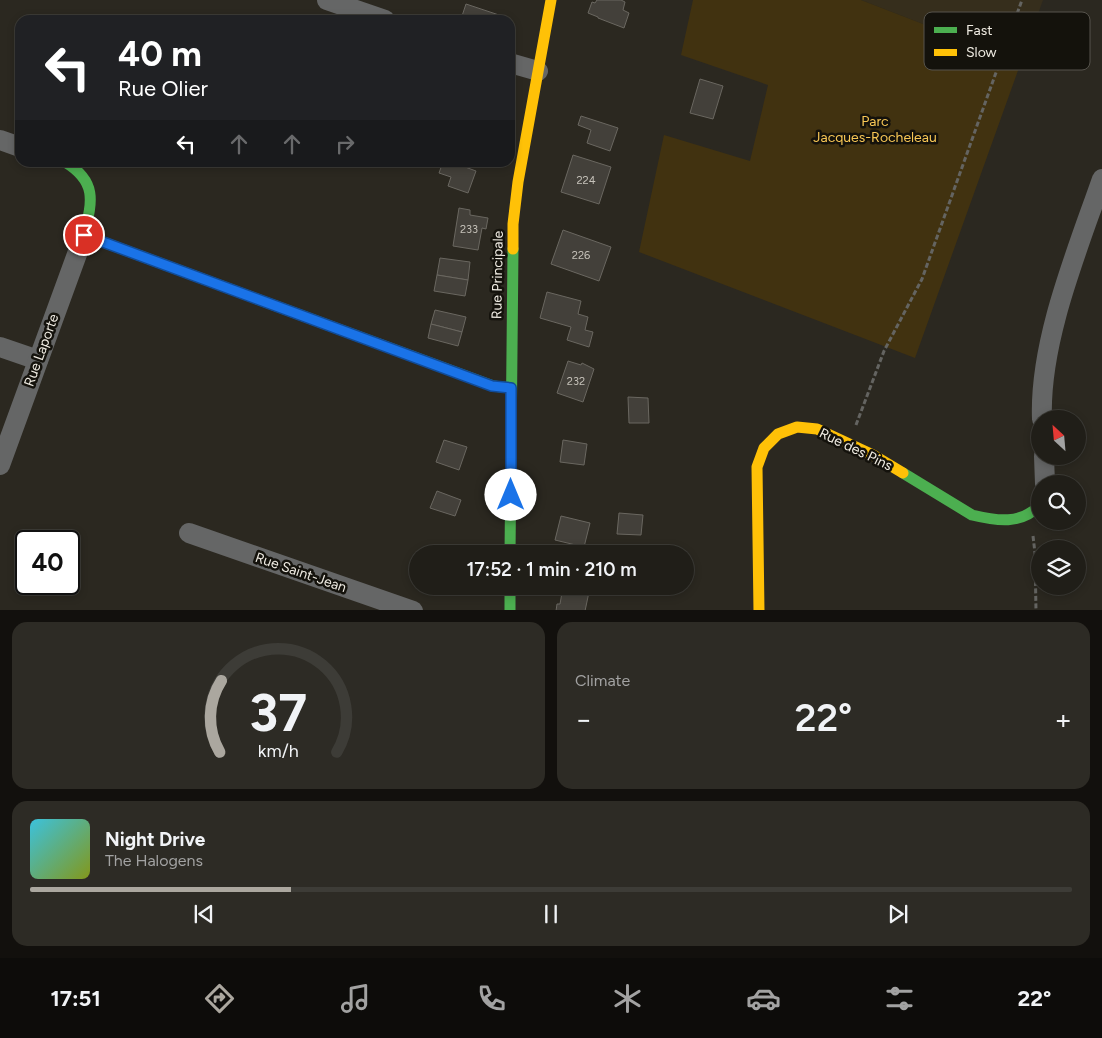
<!DOCTYPE html>
<meta charset="utf-8">
<style>
body{margin:0;font-family:Figtree,sans-serif;background:#2d2b25;color:#f1f3f6;height:100vh;display:flex;flex-direction:column;font-size:19px;white-space:nowrap}
*{box-sizing:border-box;margin:0}
p{font-size:16px;color:#a2a2a2}
.icon{flex:none;width:28px;height:28px;fill:none;stroke:currentColor;stroke-width:2;stroke-linecap:round;stroke-linejoin:round}
.map{position:relative;height:610px;overflow:hidden}
.side{display:flex;flex-direction:column;gap:12px;padding:12px;background:#12100d;flex:1}
.side>*{flex:none}
.guide{position:absolute;left:15px;top:15px;width:500px;height:152px;border-radius:15px;box-shadow:0 2px 8px #0003,0 0 0 1px #3d3c37;background:#202124;color:#fff;overflow:hidden}
.needle{width:32px;rotate:334deg}
.controls{position:absolute;left:1031px;top:410px;display:grid;gap:10px}
.controls a{display:grid;place-items:center;width:55px;height:55px;border-radius:50%;background:#201e18;box-shadow:0 2px 8px #0003,0 0 0 1px #3d3c37;font-size:25px}
.speed{position:absolute;left:15px;top:530px;display:flex;gap:10px;font-size:25px;font-weight:700;text-align:center}
.speed>*{display:grid;place-content:center;width:65px;height:65px;border-radius:50%;background:#201e18;box-shadow:0 2px 8px #0003,0 0 0 1px #3d3c37;line-height:1}
.speed .limit{border:2px solid #111;border-radius:8px;background:#fff;color:#111}
.pin{position:absolute;display:grid;place-items:center;width:42px;height:42px;color:#fff;margin:-21px;border:2px solid #fff;border-radius:50%;box-shadow:0 1px 5px #0007}
.me{position:absolute;width:55px;margin:-28px;rotate:0deg;stroke-linejoin:round;filter:drop-shadow(0 0 4px #0008)}
.turn{display:flex;align-items:center;gap:18px;height:105px;padding:0 20px;font-size:22px}
.turn .icon{width:65px;height:65px;stroke-width:2.5}
.turn b{display:block;font-size:35px;line-height:42px}
.lanes{display:flex;align-items:center;height:48px;padding:0 20px;background:#0003;justify-content:center;gap:25px;direction:ltr}
.lanes .off{opacity:.35}
.big{font-size:38px;font-weight:600;line-height:1.1}
.side .tile{flex:1;display:flex;flex-direction:column;justify-content:center;gap:8px;min-width:0;padding:0 18px;border-radius:15px;background:#2d2b25}
.side .dial{align-items:center;gap:0}
.dial svg{height:130px;overflow:visible;fill:none;stroke:#3d3c37;stroke-width:7;stroke-linecap:round;text-anchor:middle}
.dial text{fill:#f1f3f6;stroke:none}
.song{display:flex;align-items:center;gap:15px}
.cover{width:60px;height:60px;border-radius:8px;background:linear-gradient(135deg,hsl(190 70% 55%),hsl(70 70% 35%))}
.played{height:5px;border-radius:2px;background:linear-gradient(90deg,#aba79f 25%,#3d3c37 25%)}
.keys{display:flex;justify-content:space-around;direction:ltr}
.heat{display:flex;justify-content:space-between;align-items:center;font-size:28px;direction:ltr}
.side .tiles{flex:1;display:grid;gap:12px;grid-template-columns:1fr 1fr}
.tile:last-child{grid-column:span 2}
.trip{position:absolute;left:409px;top:545px;width:285px;height:50px;border-radius:25px;background:#201e18;box-shadow:0 2px 8px #0003,0 0 0 1px #3d3c37;font-weight:600;line-height:50px;text-align:center}
.dock{display:flex;height:80px;justify-content:space-around;align-items:center;background:#0d0c0a;color:#a2a2a2}
.dock .icon{width:35px;height:35px}
.dock .current{color:#aba79f}
.dock b{font-size:22px;color:#f1f3f6}
.map>svg:first-child{display:block}
.built{fill:#362e1c}
.green{fill:#413210}
.building{fill:#43403a;stroke:#6a6760}
.lines{fill:none;stroke-linecap:round;stroke-linejoin:round}
.path{stroke:#646461;stroke-width:3;stroke-dasharray:5 2.5;stroke-linecap:butt}
.street{stroke:#656666;stroke-width:20}
.fast{stroke:#4caf50;stroke-width:11}
.slow{stroke:#ffc107;stroke-width:11}
.route-casing{stroke:#114b97;stroke-width:12}
.route{stroke:#1a73e8;stroke-width:9}
.labels{text-anchor:middle;stroke-width:5;stroke-linejoin:round;paint-order:stroke}
.number-label{font-size:11px;fill:#c5c1b9}
.park-label{font-size:14px;fill:#f8c755;stroke:#14120c}
.street-label{font-size:14px;fill:#f0ece3;stroke:#14120c}
.key{fill:#14120c;stroke:#56534c;stroke-width:1}
.key-label{font-size:14px;fill:#f0ece3}
</style>
<div class="map">
<svg width="1102" height="611" viewBox="0 0 1102 611">
<rect width="100%" height="100%" fill="#2b2820"/>
<path class="built" d="M861,0h182l-22,62z"/>
<path class="green" d="M693,0h168l160,62 -106,296 -276,-106 25,-117 86,26 18,-76 -87,-30z"/>
<g class="building">
<path d="M597,0h24l4,2 -2,8 6,3 -5,15 -26,-10v-1l-10,-4 4,-11 3,1z"/>
<path d="M466,4l42,14v2h-31l-15,-4z"/>
<path d="M700,79l23,7 -10,33 -23,-6z"/>
<path d="M581,116l37,12 -8,23 -23,-8 4,-13 -13,-5z"/>
<path d="M573,155l38,12 -12,37 -38,-12z"/>
<path d="M443,162h14v2l19,7 -8,22 -20,-7 3,-9 -12,-4z"/>
<path d="M459,208l11,2v5l18,3 -2,11 -4,-1 -4,22 -25,-4z"/>
<path d="M563,230l48,17 -12,34 -48,-17z"/>
<path d="M440,258l30,4 -2,18 -31,-5z"/>
<path d="M437,275l31,5 -3,16 -31,-5z"/>
<path d="M547,292l34,9 -3,13 10,3 -3,13 8,2 -4,15 -22,-7 4,-13 -31,-9z"/>
<path d="M435,310l31,7 -4,15 -31,-8z"/>
<path d="M431,324l31,8 -4,14 -30,-8z"/>
<path d="M568,361l13,4 1,-2 12,6 -11,33 -26,-9z"/>
<path d="M628,397l20,1 1,25h-20z"/>
<path d="M444,440l23,7 -8,23 -23,-8z"/>
<path d="M563,440l24,4 -3,21 -24,-3z"/>
<path d="M437,491l24,9 -6,16 -25,-8z"/>
<path d="M619,513l24,2 -2,20 -24,-1z"/>
<path d="M561,516l29,7 -6,24 -29,-7z"/>
<path d="M563,587l26,5 -4,19h-29l1,-7h3z"/>
</g>
<g class="lines">
<g class="path">
<path d="M856,425l28,-74 38,-72 100,-279"/>
<path d="M1033,536l2,17 1,58"/>
</g>
<g class="street">
<path d="M327,0l58,20"/>
<path d="M510,63l28,8"/>
<path d="M0,140l20,7"/>
<path d="M0,347l38,13"/>
<path d="M1042,419c-3,-77 35,-168 60,-240"/>
<path d="M1044,456l1,28"/>
<path d="M0,465l84,-230"/>
<path d="M189,533l224,78"/>
</g>
<g class="fast">
<path d="M65,162c33,20 27,40 19,73l409,151 18,2"/>
<path d="M903,473l69,42c25,6 49,10 68,-10"/>
<path d="M510,554l3,-305"/>
<path d="M510,586v25"/>
</g>
<g class="slow">
<path d="M513,249v-25l5,-42 33,-182"/>
<path d="M759,611l-2,-144 7,-19 14,-14 19,-7 20,2 56,26 30,18"/>
</g>
</g>
<g class="lines">
<defs>
<path id="route" d="M84,235l408,151 19,2v107"/>
</defs>
<use href="#route" class="route-casing"/>
<use href="#route" class="route"/>
</g>
<g class="labels">
<g class="number-label">
<text x="586" y="184">224</text>
<text x="469" y="233">233</text>
<text x="581" y="259">226</text>
<text x="576" y="385">232</text>
</g>
<g class="park-label">
<text x="875" y="126">Parc<tspan x="875" dy="16">Jacques-Rocheleau</tspan></text>
</g>
<g class="street-label">
<text transform="translate(497 275) rotate(-89)" y="5">Rue Principale</text>
<text transform="translate(41 350) rotate(-70)" y="5">Rue Laporte</text>
<text transform="translate(856 449) rotate(26)" y="5">Rue des Pins</text>
<text transform="translate(301 572) rotate(19)" y="5">Rue Saint-Jean</text>
</g>
</g>
<rect x="924" y="12" width="166" height="58" rx="8" class="key"/>
<rect x="934" y="27" width="23" height="6" fill="#4caf50"/>
<rect x="934" y="49" width="23" height="7" fill="#ffc107"/>
<g class="key-label">
<text x="966" y="35">Fast</text>
<text x="966" y="57">Slow</text>
</g>
</svg>
<div class="controls">
<a><svg class="needle" viewBox="-14 -14 28 28"><path d="M0-13l5 13h-10z" fill="#e53935"/><path d="M0 13l5-13h-10z" fill="#a2a2a2"/></svg></a>
<a><svg class="icon" aria-label="search" viewBox="0 0 24 24"><circle cx="10" cy="10" r="6"/><path d="M15 15l6 6"/></svg></a>
<a><svg class="icon" aria-label="layers" viewBox="0 0 24 24"><path d="M12 4l9 5-9 5-9-5zM3 14l9 5 9-5"/></svg></a>
</div>
<div class="speed"><div class="limit">40</div></div>
<div class="pin" style="left:84px;top:235px;background:#d93025"><svg class="icon" aria-label="arrive" viewBox="0 0 24 24"><path d="M6 21V4h12l-3 4 3 4H6"/></svg></div>
<svg class="me" style="left:511px;top:495px" viewBox="-20 -20 40 40"><circle r="19" fill="#fff"/><path d="M0-13L10 11 0 6-10 11z" fill="#1a73e8"/></svg>
<div class="trip">17:52 · 1 min · 210 m</div>
<div class="guide">
<div class="turn"><svg class="icon" aria-label="left" viewBox="0 0 24 24"><path d="M17 20v-9H6M10 6l-5 5 5 5"/></svg><div><b>40 m</b>Rue Olier</div></div>
<div class="lanes"><svg class="icon" aria-label="left" viewBox="0 0 24 24"><path d="M17 20v-9H6M10 6l-5 5 5 5"/></svg><svg class="icon off" aria-label="ahead" viewBox="0 0 24 24"><path d="M12 20V5M6 11l6-6 6 6"/></svg><svg class="icon off" aria-label="ahead" viewBox="0 0 24 24"><path d="M12 20V5M6 11l6-6 6 6"/></svg><svg class="icon off" aria-label="right" viewBox="0 0 24 24"><path d="M7 20v-9h11M14 6l5 5-5 5"/></svg></div>
</div>
</div>
<section class="side">
<div class="tiles">
<div class="tile dial"><svg viewBox="0 0 100 80">
<path d="M14 69A42 42 0 1 1 86 69"/>
<path d="M14 69A42 42 0 0 1 15 25" stroke="#aba79f"/>
<text x="50" y="56" font-size="32" font-weight="700">37</text>
<text x="50" y="72" font-size="11">km/h</text>
</svg></div>
<div class="tile"><p>Climate</p>
<div class="heat"><a>−</a><b class="big">22°</b><a>+</a></div>
</div>
<div class="tile">
<div class="song"><i class="cover"></i><div><b>Night Drive</b><p>The Halogens</p></div></div>
<div class="played"></div>
<div class="keys"><svg class="icon" aria-label="previous" viewBox="0 0 24 24"><path d="M18 5L8 12l10 7zM5 5v14"/></svg><svg class="icon" aria-label="pause" viewBox="0 0 24 24"><path d="M8 5v14M16 5v14"/></svg><svg class="icon" aria-label="next" viewBox="0 0 24 24"><path d="M6 5l10 7-10 7zM19 5v14"/></svg></div>
</div>
</div>
</section>
<nav class="dock">
<b>17:51</b>
<svg class="icon current" aria-label="directions" viewBox="0 0 24 24"><path d="M12 3l9 9-9 9-9-9zM9 14v-3h6M13 9l2 2-2 2"/></svg>
<svg class="icon" aria-label="music" viewBox="0 0 24 24"><path d="M9 18V5l10-2v13"/><circle cx="6" cy="18" r="3"/><circle cx="16" cy="16" r="3"/></svg>
<svg class="icon" aria-label="phone" viewBox="0 0 24 24"><path d="M5 4h4l2 5-3 2q2 4 5 5l2-3 5 2v4C11 20 4 13 5 4z"/></svg>
<svg class="icon" aria-label="climate" viewBox="0 0 24 24"><path d="M12 3v18M4 7l16 10M4 17L20 7"/></svg>
<svg class="icon" aria-label="car" viewBox="0 0 24 24"><path d="M5 17H2v-5l4-1 3-4h7l3 4 3 1v5h-3M9 17h6M6 11h13"/><circle cx="7" cy="17" r="2"/><circle cx="17" cy="17" r="2"/></svg>
<svg class="icon" aria-label="filters" viewBox="0 0 24 24"><path d="M4 7h16M4 17h16"/><circle cx="9" cy="7" r="2"/><circle cx="15" cy="17" r="2"/></svg>
<b>22°</b>
</nav>
